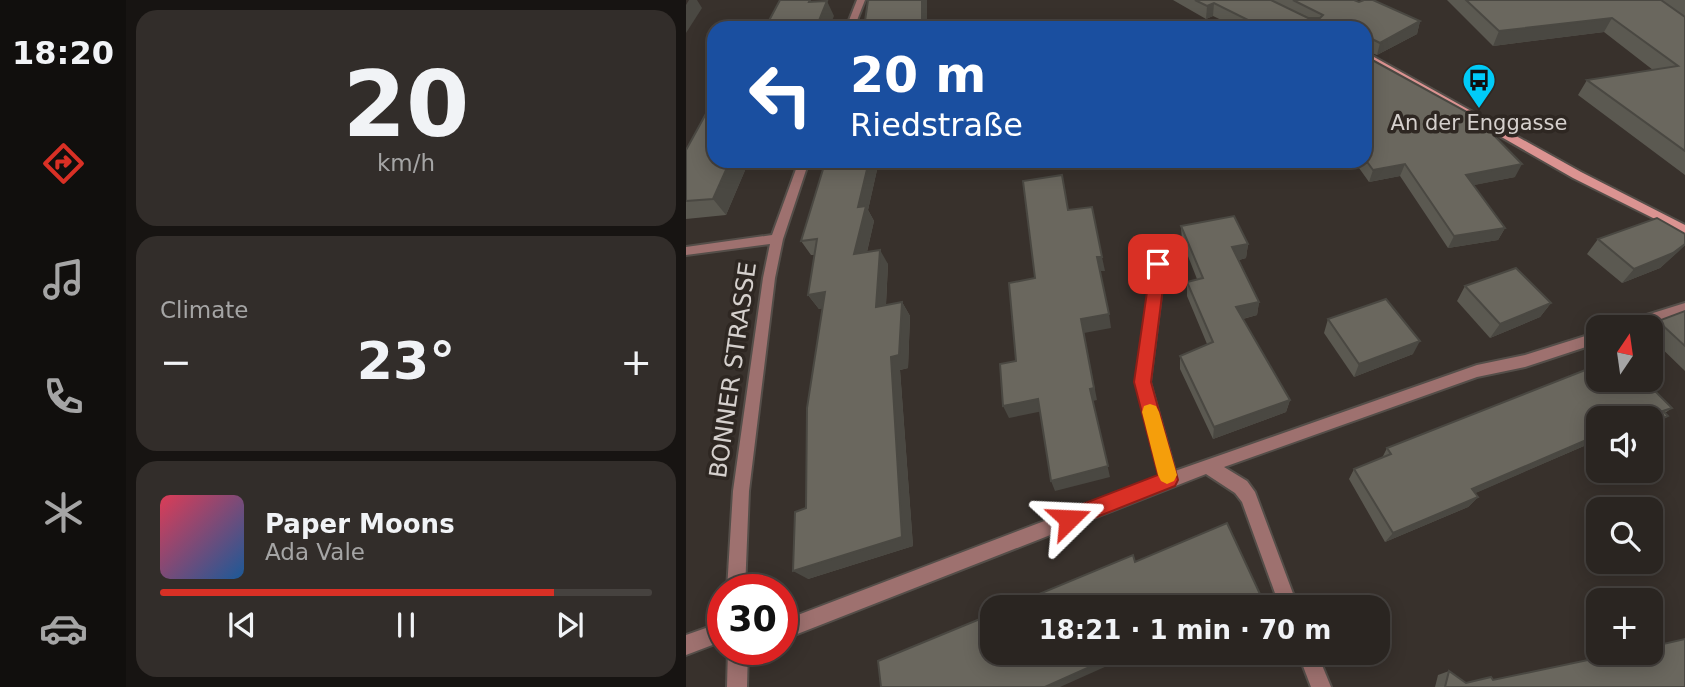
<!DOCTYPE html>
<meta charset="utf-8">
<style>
body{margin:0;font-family:"DejaVu Sans",sans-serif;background:#322d2a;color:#f1f3f6;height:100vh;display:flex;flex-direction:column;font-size:26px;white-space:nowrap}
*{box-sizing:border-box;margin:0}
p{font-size:23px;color:#a5a5a5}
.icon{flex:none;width:38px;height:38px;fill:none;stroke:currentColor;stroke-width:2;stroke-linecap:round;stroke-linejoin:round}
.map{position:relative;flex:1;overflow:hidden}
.sheet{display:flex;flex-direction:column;gap:10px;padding:10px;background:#171412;width:560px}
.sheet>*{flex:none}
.hud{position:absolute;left:21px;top:21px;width:665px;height:147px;border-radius:21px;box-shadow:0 4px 18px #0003,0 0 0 2px #46423f;background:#1a4fa0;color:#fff;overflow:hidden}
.needle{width:46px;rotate:13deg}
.controls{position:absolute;left:900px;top:315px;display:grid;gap:14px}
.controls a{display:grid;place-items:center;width:77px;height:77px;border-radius:14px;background:#2a2521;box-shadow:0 4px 18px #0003,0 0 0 2px #46423f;font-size:35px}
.speed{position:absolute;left:21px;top:574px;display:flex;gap:14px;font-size:35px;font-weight:700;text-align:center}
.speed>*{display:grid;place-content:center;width:91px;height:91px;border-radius:50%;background:#2a2521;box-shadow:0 4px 18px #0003,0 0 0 2px #46423f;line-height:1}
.speed .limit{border:10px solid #d22;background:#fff;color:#111}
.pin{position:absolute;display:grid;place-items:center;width:60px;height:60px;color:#fff;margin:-30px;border-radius:14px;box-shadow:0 4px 10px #0006}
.me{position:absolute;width:77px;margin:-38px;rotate:69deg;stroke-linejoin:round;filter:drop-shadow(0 0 5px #0008)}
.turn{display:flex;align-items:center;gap:24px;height:147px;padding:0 28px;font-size:32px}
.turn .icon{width:91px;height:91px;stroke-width:2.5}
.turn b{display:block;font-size:49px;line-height:60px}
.big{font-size:52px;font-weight:800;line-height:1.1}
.sheet .widget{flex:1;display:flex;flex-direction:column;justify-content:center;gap:10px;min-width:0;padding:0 24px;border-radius:21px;background:#322d2a}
.sheet .dial{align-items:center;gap:0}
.dial b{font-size:91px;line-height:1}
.song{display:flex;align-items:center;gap:21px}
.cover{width:84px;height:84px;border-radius:10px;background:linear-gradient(135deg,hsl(350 70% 55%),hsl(210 70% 35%))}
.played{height:7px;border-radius:4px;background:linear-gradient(90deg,#d93025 80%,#46423f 80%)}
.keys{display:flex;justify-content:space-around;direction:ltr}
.heat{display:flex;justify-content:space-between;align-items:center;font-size:38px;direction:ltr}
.trip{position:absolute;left:294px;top:595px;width:410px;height:70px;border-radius:21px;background:#2a2521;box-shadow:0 4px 18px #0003,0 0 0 2px #46423f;font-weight:800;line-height:70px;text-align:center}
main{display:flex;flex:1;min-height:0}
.menu{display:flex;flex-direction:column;width:126px;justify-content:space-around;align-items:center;background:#110f0d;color:#a5a5a5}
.menu .icon{width:49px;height:49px}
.menu .active{color:#d93025}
.menu b{font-size:32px;color:#f1f3f6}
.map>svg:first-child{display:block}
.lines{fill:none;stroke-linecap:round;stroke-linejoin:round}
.street-casing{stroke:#544e49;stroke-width:4}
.secondary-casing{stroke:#544e49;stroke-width:4}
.street{fill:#9e716f;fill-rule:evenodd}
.secondary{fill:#db9391;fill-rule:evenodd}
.wall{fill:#5b5951}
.shaded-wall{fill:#4a4842}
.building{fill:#6a675e;stroke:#4a4842;stroke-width:2}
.route{fill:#d93025;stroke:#8d1f18;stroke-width:2}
.slow{fill:#f59e0b}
.labels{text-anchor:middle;stroke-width:7;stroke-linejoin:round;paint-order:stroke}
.far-poi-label{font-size:21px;fill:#d5d0cd;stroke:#2e2722}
.street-label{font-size:24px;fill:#d5d0cd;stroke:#2e2722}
</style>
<main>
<nav class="menu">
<b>18:20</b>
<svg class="icon active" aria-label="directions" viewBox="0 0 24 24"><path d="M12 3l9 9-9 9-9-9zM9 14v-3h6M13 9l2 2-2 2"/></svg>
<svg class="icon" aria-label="music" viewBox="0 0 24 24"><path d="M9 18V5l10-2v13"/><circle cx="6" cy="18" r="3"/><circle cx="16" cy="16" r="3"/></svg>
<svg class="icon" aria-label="phone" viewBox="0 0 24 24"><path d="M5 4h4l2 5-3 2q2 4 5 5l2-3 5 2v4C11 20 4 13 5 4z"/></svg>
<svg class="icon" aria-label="climate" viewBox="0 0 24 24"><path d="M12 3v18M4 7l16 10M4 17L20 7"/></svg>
<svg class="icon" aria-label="car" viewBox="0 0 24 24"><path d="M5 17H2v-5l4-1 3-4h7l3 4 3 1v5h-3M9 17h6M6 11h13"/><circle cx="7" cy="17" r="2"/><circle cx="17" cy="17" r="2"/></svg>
</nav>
<section class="sheet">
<div class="widget dial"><b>20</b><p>km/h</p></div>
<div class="widget"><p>Climate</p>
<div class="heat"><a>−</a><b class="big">23°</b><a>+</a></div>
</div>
<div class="widget">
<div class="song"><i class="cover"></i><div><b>Paper Moons</b><p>Ada Vale</p></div></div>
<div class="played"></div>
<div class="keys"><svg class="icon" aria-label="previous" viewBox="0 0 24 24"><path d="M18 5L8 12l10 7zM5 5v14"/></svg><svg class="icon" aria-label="pause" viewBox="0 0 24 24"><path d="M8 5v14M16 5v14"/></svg><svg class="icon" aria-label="next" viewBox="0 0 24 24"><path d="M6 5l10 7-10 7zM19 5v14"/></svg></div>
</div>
</section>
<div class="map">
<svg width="999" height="687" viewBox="0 0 999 687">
<rect width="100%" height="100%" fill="#38312c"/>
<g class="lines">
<defs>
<g id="street">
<path d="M171,0h8l-11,28h-8z"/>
<path d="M113,161h10l-26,78 -8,39 -26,213 -4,99h-18l6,-99 30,-213 7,-34 -84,11v-8l86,-12z"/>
<path d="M473,259l6,5 -15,118 25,89 302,-106 48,-10 73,-23v11l-73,24 -48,10 -253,90 23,14 8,11 43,115h-18l-38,-105 -7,-9 -29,-19 -424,166v-19l378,-144 -24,-95 17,-118z"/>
<path d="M999,303v10l-43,14h-23l2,-4z"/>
<path d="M37,622v19l-37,14v-20z"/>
<path d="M42,649h20l-1,38h-20z"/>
<path d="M612,653h19l14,34h-20z"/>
</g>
<path id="secondary" d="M679,52l216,120 104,53v9l-112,-56 -208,-119z"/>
</defs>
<use href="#street" class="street-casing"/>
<use href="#secondary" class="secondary-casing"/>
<use href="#street" class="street"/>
<use href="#secondary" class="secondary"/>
</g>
<g class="wall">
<path d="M487,0h181l66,21 -3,13 -40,21 -10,-4 -1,5 149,121 -42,8 32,43 -7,12 -50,8 -48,-72 -31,6 -15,-21h11v-133h-127l-25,-12 -7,3z"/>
<path d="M761,0h238v175l-107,-80 9,-15 66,-10 -49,-38 -111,14z"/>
<path d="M0,150l28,11h43l-3,7h-8l-20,47 -40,4z"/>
<path d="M148,161h45l-11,49 6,11 -7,31 21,12 -2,41 16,-3 8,14 -2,52 -8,2 13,176 -105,33 -2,-71 17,-200 -4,1 -11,-14 7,-40h-4l-10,-14 32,-75z"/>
<path d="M495,226l67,18 -2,14 -7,2 20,42 -2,13 -14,4 47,81 -4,12 -73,27 -33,-70v-13l27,-12 -20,-48v-14l10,-3 -15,-38z"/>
<path d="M999,234v11l-25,23 -38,15 -35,-29 11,-15z"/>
<path d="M779,286l86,17 -11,14 -50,21 -33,-37z"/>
<path d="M999,311v60l-35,-34v-9l8,-7z"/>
<path d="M642,319l85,35 -59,23 -30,-44z"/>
<path d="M912,365v15h46l28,28 -7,5 3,3 -18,13v-11h-52v28l-1,-1 -10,4 -3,-3 -109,47 3,4 -10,10 -83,35 -36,-63 5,-10 28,-11 5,-10z"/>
<path d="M763,671l17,12 27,-3 192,7h-250l3,-12z"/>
</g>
<g class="shaded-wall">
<path d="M3,0h8l5,8 -16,25v-28z"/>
<rect x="236" y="0" width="5" height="28"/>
<path d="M141,1l7,15 -5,12h-13z"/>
<path d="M528,3l-1,13 -7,3 1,-13z"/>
<path d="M926,18l-8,14 -111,14 6,-15z"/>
<path d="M734,21l-3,13 -40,21 3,-12z"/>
<path d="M44,161h10l6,7 -20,47 -13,-16z"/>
<path d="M63,161h8l-3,7z"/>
<path d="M183,161h10l-11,49 6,11 -11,48 -9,-15 4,-47z"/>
<path d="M719,164l-5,12 -31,6 4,-12z"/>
<path d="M836,164l-7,13 -55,11 6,-13z"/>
<path d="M819,228l-7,12 -50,8 6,-12z"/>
<path d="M562,244l-2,14 -15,4 1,-15z"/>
<path d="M999,244v1l-7,7 -18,16 -38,15 12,-14z"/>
<path d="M194,250l8,14 -3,57 -9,-14z"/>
<path d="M411,257h5l3,14h-6z"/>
<path d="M139,292l10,14 -16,3 -11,-14z"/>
<path d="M216,302l8,14 -2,52 -8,2 13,176 -105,33 -15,-8 98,-214z"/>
<path d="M573,302l-2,13 -23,6 2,-14z"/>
<path d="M865,303l-11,14 -50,21 10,-14z"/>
<path d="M423,314l2,14 -27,5 13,67 -4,1 17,76 -55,14 -4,-10 30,-162z"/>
<path d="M734,341l-7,13 -59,23 5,-13z"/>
<path d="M352,399l5,12 -34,7 -6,-12z"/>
<path d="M604,400l-4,12 -73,27 1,-12z"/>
<path d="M982,416l-16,12 -2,1v-5z"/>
<path d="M912,435l-14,11 -122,53 10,-10z"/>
<path d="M912,440v4l-11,5z"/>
<path d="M792,497l-10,10 -83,35 8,-9z"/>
<path d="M574,594l-3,8 -14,5h-15z"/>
<path d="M435,653h15l-76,34h-15z"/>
</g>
<g class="building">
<path d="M94,0h30l-1,2 18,-1 -11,27h-51z"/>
<path d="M182,0h54v28h-58z"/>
<path d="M509,0h76l37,18h12l3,-3 -30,-15h61l5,2 5,-2h9l47,21 -40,22 -12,-6 -3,10 3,2 -3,2v-23h-101l-50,-25 -7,3z"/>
<path d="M780,0h195l24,17v134l-98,-71 91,-14 -66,-48 -113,13z"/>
<path d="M679,56l111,61 46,47 -56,11 39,53 -51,8 -49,-72 -32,6 -8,-11z"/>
<path d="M28,99v62h16l-17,38 -27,2v-51z"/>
<path d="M148,161h35l-11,46 8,-1 -12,48 26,-4 -4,57 26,-5 -3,53 -8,2 11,180 -109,34 2,-59 11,-4 1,-100 18,-116 -17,3 9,-56 -16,2 23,-75h9z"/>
<path d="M376,175l6,35 24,-3 10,50h-5l12,57 -28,5 13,69 -4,1 18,77 -57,15 -13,-82 -35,7 -3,-42 16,-3 -7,-78 26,-5 -12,-97z"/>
<path d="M548,216l14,28 -16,3 27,55 -23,5 54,93 -76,27 -34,-71 33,-14 -26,-60 16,-4 -22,-52z"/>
<path d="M971,218l28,16v10l-12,9 -39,16 -36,-30z"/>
<path d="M830,268l35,35 -51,21 -35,-38z"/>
<path d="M700,299l34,42 -61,23 -31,-45z"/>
<path d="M999,311v35l-27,-25z"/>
<path d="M912,365v15h46l28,28 -9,3 5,5 -18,8v-6h-52v17l-126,54 6,8 -85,36 -39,-64 37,-15 -4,-6z"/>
<path d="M541,523l33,71 -32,13h-220l125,-52 2,7z"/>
<path d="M306,614v39h129l-76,34h-164l-3,-26z"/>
<path d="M999,639v48h-240l4,-16 17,12 25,-6 2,3 128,-27h29v-6z"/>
</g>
<path class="route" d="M472,258l8,6 -15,118 27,98 -3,6 -106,42 -7,-2 -3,-7 3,-7 96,-37 -24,-93 17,-118z"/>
<path class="slow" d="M464,404l6,2 3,6 18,63 -3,6 -7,3 -6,-3 -3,-6 -16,-63 2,-6z"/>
<defs>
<symbol id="bus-pin" viewBox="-11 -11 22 30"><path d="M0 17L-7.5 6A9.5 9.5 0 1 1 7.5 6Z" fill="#00cbf8" stroke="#2e2722"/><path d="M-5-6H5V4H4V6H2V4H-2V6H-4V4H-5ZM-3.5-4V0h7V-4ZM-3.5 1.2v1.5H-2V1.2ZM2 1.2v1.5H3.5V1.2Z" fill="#111"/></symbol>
</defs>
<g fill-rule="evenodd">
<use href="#bus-pin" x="774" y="61" width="38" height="52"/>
</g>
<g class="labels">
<g class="far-poi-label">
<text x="793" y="130">An der Enggasse</text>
</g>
<g class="street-label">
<text transform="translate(47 370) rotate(-82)" y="8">BONNER STRASSE</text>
</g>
</g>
</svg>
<div class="controls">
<a><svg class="needle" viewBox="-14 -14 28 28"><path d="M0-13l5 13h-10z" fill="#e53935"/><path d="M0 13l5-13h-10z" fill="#a5a5a5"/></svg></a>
<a><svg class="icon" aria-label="sound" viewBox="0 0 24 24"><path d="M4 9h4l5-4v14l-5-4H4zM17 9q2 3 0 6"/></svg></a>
<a><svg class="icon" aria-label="search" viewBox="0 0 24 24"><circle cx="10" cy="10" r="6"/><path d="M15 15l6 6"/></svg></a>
<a>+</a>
</div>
<div class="speed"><div class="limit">30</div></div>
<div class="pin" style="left:472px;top:264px;background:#d93025"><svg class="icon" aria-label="arrive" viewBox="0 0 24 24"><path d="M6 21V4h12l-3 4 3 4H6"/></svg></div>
<svg class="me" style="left:383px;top:519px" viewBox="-20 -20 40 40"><path d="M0-17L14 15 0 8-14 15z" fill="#d93025" stroke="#fff" stroke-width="4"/></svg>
<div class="trip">18:21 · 1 min · 70 m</div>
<div class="hud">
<div class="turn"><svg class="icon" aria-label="left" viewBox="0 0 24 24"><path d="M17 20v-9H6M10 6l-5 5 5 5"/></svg><div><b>20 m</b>Riedstraße</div></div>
</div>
</div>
</main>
